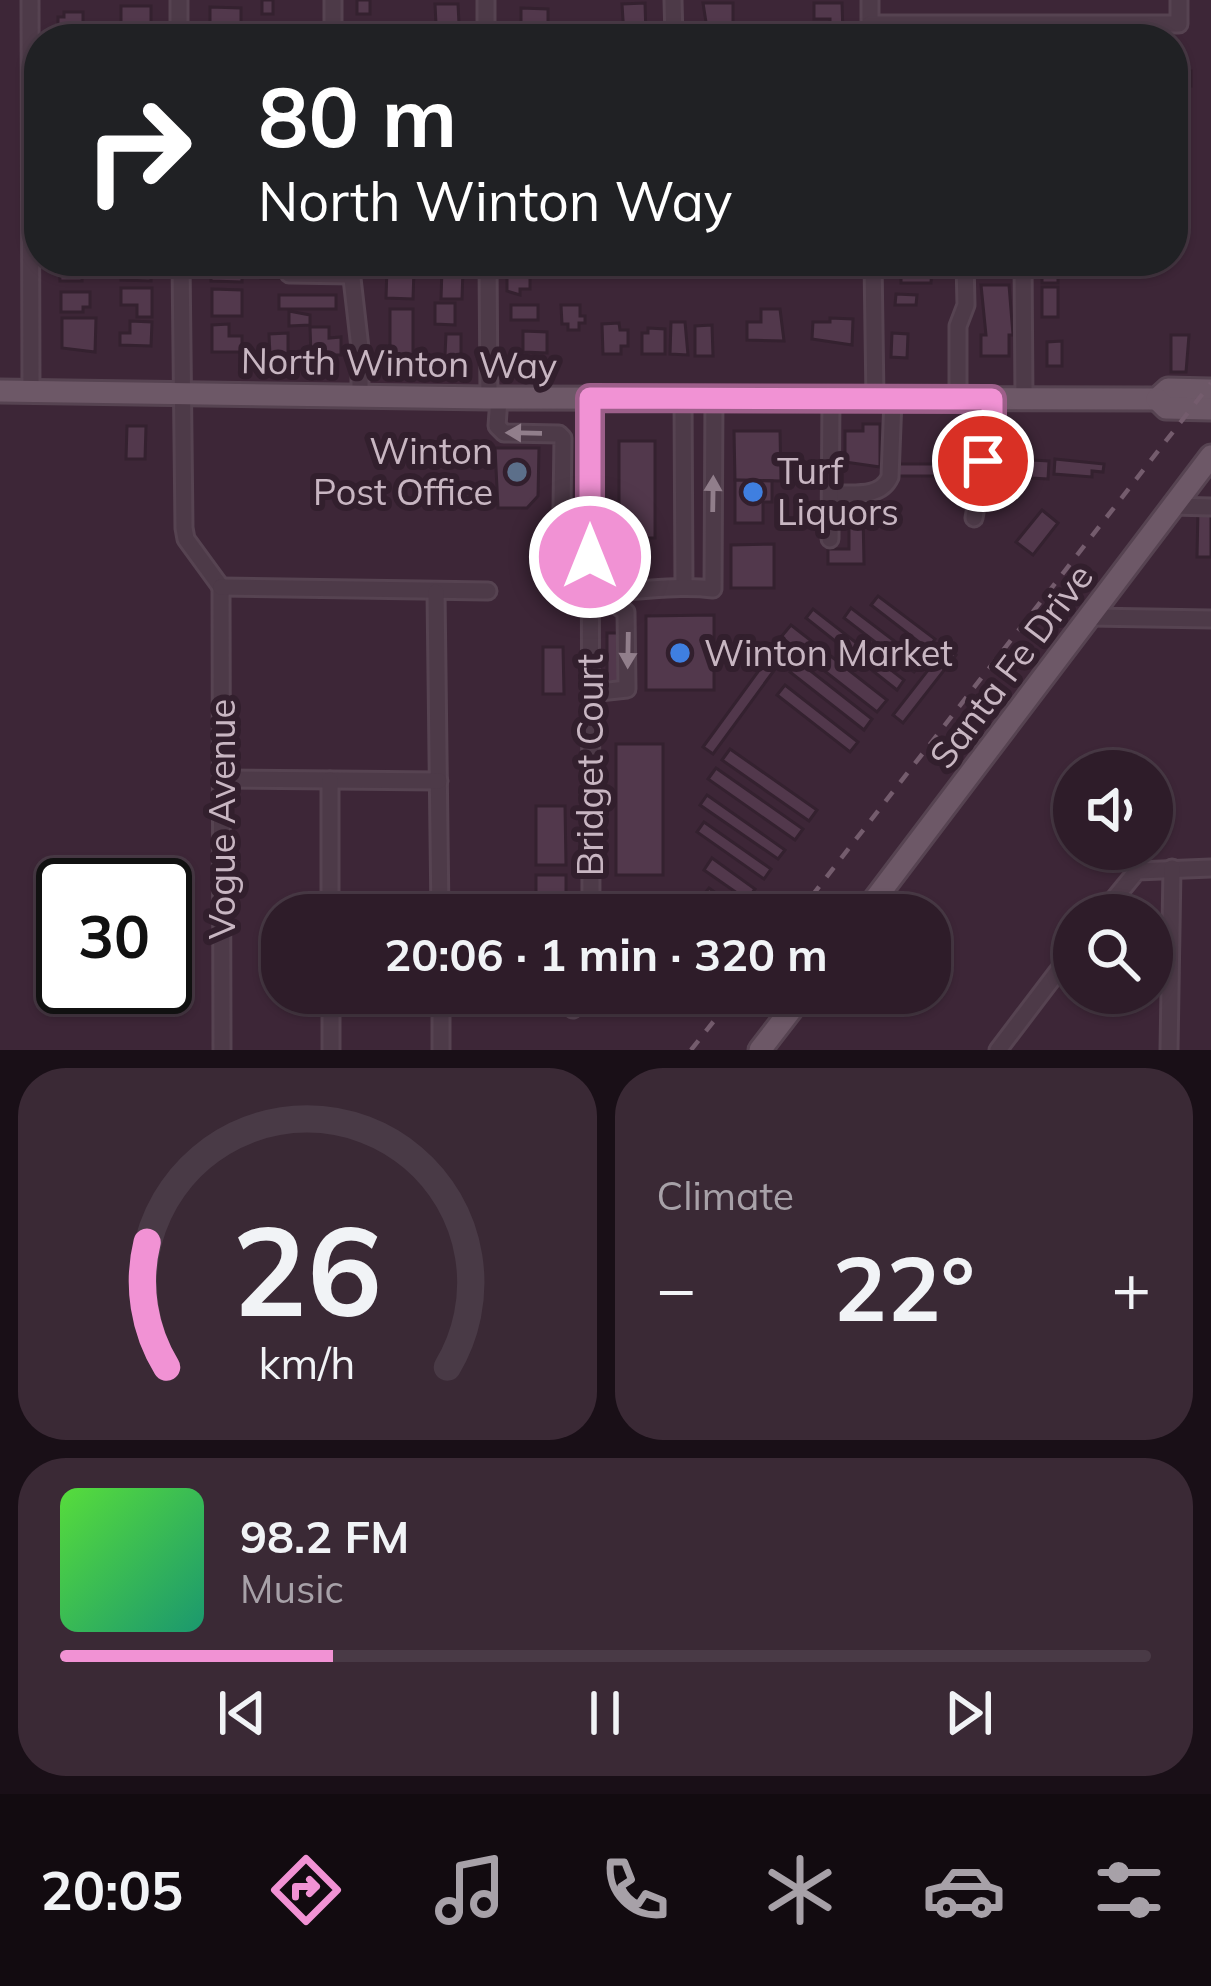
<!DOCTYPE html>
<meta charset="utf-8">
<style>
body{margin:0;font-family:Mulish,sans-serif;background:#3a2935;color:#f1f3f6;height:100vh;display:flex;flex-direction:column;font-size:45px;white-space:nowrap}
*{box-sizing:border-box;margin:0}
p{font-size:39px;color:#a7a1a8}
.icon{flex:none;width:66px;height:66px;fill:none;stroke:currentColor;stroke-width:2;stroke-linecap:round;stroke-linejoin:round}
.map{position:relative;height:1050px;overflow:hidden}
.sheet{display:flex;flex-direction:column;gap:18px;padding:18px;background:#190f17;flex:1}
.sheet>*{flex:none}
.top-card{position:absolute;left:24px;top:24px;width:1164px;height:252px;border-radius:48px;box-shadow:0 3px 9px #0004,0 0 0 3px #493a46;background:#202124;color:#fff;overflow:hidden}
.controls{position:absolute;left:1053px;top:750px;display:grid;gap:24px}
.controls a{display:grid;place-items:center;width:120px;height:120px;border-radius:50%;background:#2e1c29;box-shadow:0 3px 9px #0004,0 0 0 3px #493a46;font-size:60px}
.speed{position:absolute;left:36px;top:858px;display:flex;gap:24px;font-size:60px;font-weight:700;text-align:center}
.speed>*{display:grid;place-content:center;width:156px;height:156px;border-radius:50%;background:#2e1c29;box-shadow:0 3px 9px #0004,0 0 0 3px #493a46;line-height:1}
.speed .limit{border:6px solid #111;border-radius:18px;background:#fff;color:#111}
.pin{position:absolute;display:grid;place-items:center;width:102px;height:102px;color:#fff;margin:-51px;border:6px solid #fff;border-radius:50%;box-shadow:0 3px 12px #0007}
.me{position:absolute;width:132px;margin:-66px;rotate:0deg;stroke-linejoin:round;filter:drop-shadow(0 0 9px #0008)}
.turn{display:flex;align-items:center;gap:42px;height:252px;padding:0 36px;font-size:54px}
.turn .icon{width:156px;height:156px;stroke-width:2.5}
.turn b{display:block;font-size:84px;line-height:102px}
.big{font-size:90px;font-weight:700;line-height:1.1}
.sheet .widget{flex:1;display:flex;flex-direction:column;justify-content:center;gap:18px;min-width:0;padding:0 42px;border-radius:48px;background:#3a2935}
.sheet .dial{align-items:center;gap:0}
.dial svg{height:312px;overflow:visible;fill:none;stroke:#493a46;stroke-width:7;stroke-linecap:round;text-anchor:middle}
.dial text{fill:#f1f3f6;stroke:none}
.song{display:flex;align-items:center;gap:36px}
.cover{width:144px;height:144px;border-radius:18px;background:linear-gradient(135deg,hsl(110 70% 55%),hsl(160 70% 35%))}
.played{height:12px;border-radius:6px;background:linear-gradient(90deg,#f192d4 25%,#493a46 25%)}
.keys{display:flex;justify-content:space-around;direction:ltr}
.heat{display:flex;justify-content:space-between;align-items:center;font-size:66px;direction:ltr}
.sheet .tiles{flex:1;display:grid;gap:18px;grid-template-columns:1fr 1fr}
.widget:last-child{grid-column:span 2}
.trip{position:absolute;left:261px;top:894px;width:690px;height:120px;border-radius:48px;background:#2e1c29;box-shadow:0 3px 9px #0004,0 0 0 3px #493a46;font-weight:700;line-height:120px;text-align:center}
.menu{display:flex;height:192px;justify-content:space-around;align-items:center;background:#120b10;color:#a7a1a8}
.menu .icon{width:84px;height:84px}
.menu .selected{color:#f192d4}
.menu b{font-size:54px;color:#f1f3f6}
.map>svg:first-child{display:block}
.building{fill:#52384c;stroke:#34212f;stroke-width:3}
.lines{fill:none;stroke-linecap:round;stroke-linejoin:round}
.minor-casing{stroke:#564351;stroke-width:21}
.major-casing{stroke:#564351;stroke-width:27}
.minor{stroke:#4d3a48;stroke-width:15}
.major{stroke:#6d5867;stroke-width:21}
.rail{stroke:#745c6d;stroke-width:4.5;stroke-dasharray:12 12;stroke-linecap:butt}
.oneway{fill:#917e8b}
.route-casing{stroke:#9d5f8a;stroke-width:30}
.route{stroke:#f192d4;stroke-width:21}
.service-dot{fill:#5c6f8a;stroke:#321f2d;stroke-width:4.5}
.shop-dot{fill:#3f7fe0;stroke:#321f2d;stroke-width:4.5}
.labels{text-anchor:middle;stroke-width:12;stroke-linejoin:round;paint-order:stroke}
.street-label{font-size:36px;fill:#c8b6c2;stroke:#321f2d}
.poi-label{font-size:36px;fill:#c8b6c2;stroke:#321f2d;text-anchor:start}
</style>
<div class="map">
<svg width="1211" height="1050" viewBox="0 0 1211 1050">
<rect width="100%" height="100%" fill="#3d2637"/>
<g class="building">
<rect x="262" y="0" width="11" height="14"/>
<rect x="357" y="0" width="13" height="14"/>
<path d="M645,3l1,32 -22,1 -2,-32z"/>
<path d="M703,3h30v32h-25z"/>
<path d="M814,3h28l1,31h-13v-15h-16z"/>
<path d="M435,4h23l1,20h-23z"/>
<path d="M121,6h30v28h-22v-11h-8z"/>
<path d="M210,7l31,1v16l-16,-1v12h-15z"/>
<path d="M521,8l27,1v28l-27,-1z"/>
<path d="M64,12h19v18l-25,1v-14h6z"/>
<path d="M1173,57l1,14h17v15h-18z"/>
<path d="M59,261h36l1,14h-14v6h-22z"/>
<path d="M131,261h20v20l-30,-1v-16h10z"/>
<path d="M211,261l31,4v17l-31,-1z"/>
<rect x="261" y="261" width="18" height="17"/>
<rect x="1042" y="261" width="16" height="22"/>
<path d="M901,263l31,1 -1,19h-30z"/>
<path d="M507,265h23v24h-10v6l-13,-4z"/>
<path d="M387,268l27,1 -1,30 -27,-1z"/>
<path d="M442,269h21l-1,30h-21z"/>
<path d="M981,285h28l4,50h-4v21h-28v-21h5z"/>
<rect x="1042" y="287" width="16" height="30"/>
<path d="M121,288h31v29h-15v-12h-16z"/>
<path d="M212,289l30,1v26h-30z"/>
<path d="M61,292h29v15h-7v5h-22z"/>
<path d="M896,294l21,1 -1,10h-21z"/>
<rect x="279" y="295" width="57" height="14"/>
<path d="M435,303h20v22l-20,-1z"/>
<rect x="511" y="305" width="27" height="15"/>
<path d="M561,305h19v11h5v7h-6v7h-11v-6h-6z"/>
<rect x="390" y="309" width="23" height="53"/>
<path d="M761,309h19l4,32 -37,-1v-18h14z"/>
<path d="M289,311l21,4v10l-21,1z"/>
<path d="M62,318h34l-1,34 -33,-4z"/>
<path d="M830,318l23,1 -1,26 -40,-6 1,-17h17z"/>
<path d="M130,321l22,1 -1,24 -31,-1v-12h10z"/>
<path d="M671,322h14l3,33 -18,-1z"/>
<path d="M619,323l1,7h8v16h-7v8h-18l-1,-30z"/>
<path d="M229,324v12h13v16h-30v-27z"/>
<path d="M712,325l1,31h-18v-30z"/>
<path d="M310,327h19v11l12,-1v18h-30z"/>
<path d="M648,328l17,1v25h-23v-21h6z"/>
<path d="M523,331l24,1v21l-24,-1z"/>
<path d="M288,333v22h-18l-1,-21z"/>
<path d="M892,333l16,1 -1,24 -16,-1z"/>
<path d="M446,334h15v22h-16z"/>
<path d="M1171,335h18l-3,37h-15z"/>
<path d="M1062,341v25h-15v-24z"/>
<path d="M863,424h17v43l-35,-5v-31h18z"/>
<path d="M127,426h19l-1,33h-19z"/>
<path d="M734,431h46l1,50 -46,-1z"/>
<rect x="619" y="441" width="36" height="97"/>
<path d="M495,448h44l-1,48 -11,12h-29z"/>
<path d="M1055,459l49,5 -1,8 -11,-1v6l-38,-3z"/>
<path d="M1032,460l17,1 -1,18 -17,-1z"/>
<rect x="895" y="464" width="50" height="12"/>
<path d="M735,480l37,1v21h-9v21h-28z"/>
<path d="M1042,510l16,13 -25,32 -17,-13z"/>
<path d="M1198,510h13v47h-14z"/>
<path d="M849,514h14l1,50h-36v-15h21z"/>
<path d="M774,544v44h-43v-43z"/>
<path d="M878,596l57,43 -7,10 -57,-44z"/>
<path d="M851,608l71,54 -8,10 -70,-54z"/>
<path d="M813,609l91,71 -7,10 -91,-72z"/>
<path d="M714,615v75h-68v-74z"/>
<path d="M791,625l96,75 -10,12 -96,-75z"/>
<rect x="607" y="633" width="13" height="49"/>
<path d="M543,647h20l1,47h-21z"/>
<path d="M946,647l10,8 -53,68 -10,-8z"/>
<path d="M768,658l10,7 -65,89 -10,-7z"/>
<path d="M798,661l74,58 -8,11 -74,-58z"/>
<path d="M785,685l73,57 -8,10 -73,-57z"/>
<rect x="616" y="744" width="47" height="131"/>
<path d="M730,749l87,61 -8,11 -87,-61z"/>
<path d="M716,768l87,61 -8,11 -87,-61z"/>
<path d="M707,795l78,55 -7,9 -78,-54z"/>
<path d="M536,806h29l1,59h-30z"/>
<path d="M704,822l67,47 -7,10 -67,-47z"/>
<path d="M712,858l43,31 -8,11 -43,-30z"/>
<rect x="536" y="875" width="30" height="40"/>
<path d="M709,888l30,22 -4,5h-10l-24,-17z"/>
</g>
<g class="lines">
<defs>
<g id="minor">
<path d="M30,0l1,392"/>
<path d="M179,0v39"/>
<path d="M333,0v39"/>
<path d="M486,0v39"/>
<path d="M673,0l1,39"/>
<path d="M870,0v39"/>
<path d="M870,24h309v-24"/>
<path d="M181,261l3,267 2,11 35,48"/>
<path d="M289,261v13l63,1"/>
<path d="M350,261l10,87v49"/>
<path d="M488,261l1,137"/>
<path d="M873,261l2,138"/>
<path d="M1023,261l1,138"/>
<path d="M499,398l-2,28 7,7 55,1 4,4 -1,70 4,6 24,-1"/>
<path d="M590,398l1,517"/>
<path d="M683,398l1,188"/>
<path d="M958,399v-73l8,-21 -1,-44"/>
<path d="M831,494c21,-1 49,5 59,-17l3,-78"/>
<path d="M1173,506l38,1"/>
<path d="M974,518c7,-41 18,-79 18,-119"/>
<path d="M830,539l1,-141"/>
<path d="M221,587l1,463"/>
<path d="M221,587l267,4"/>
<path d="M436,592l4,323"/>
<path d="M590,602h22l7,-11c32,-1 62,-6 94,-2l1,-191"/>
<path d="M1090,617l121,2"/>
<path d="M590,693l37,-4 -1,-77 -14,-10"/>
<path d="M221,779l218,2"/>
<path d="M330,780v135"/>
<path d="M1101,915l36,-44 74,-3"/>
<path d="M331,993v57"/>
<path d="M441,993v57"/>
<path d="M573,1009l8,-16"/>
<path d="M998,1050l76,-100"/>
<path d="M1169,1050l3,-182"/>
</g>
<g id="major">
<path d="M0,391l489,7 668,1 11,-10 43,1"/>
<path d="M1157,399l9,9 45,1"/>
<path d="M863,915l348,-459"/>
<path d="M760,1050l44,-57"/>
</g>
</defs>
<use href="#minor" class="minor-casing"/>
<use href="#major" class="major-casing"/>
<use href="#minor" class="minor"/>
<use href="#major" class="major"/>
<g class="rail">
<path d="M797,915l414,-532"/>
<path d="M691,1050l45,-57"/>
</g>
</g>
<defs><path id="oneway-solid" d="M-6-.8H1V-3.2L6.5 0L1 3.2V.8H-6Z" transform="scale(3)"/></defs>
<g class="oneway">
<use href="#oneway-solid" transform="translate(524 433) rotate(-179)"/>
<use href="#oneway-solid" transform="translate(713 494) rotate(-89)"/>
<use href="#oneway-solid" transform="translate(628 650) rotate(91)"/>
</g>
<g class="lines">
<defs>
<path id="route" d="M590,557v-159l402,1v39l-9,23"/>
</defs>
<use href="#route" class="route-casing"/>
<use href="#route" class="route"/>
</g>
<circle class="service-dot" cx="517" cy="472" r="12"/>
<g class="shop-dot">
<circle cx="753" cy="492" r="12"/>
<circle cx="680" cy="653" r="12"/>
</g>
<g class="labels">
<g class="street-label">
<text transform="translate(399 363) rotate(1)" y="13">North Winton Way</text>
<text transform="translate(1011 666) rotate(-53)" y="13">Santa Fe Drive</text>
<text transform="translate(590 765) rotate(-90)" y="13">Bridget Court</text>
<text transform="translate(222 819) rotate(-90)" y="13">Vogue Avenue</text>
</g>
<g class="poi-label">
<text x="493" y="464" text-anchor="end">Winton<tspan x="493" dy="41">Post Office</tspan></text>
<text x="777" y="484">Turf<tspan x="777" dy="41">Liquors</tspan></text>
<text x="704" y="666">Winton Market</text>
</g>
</g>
</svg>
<div class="controls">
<a><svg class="icon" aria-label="sound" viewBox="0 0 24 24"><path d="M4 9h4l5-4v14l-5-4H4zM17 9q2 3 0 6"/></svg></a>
<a><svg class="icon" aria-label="search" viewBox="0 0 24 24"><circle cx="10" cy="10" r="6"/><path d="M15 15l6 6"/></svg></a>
</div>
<div class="speed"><div class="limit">30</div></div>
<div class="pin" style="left:983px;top:461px;background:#d93025"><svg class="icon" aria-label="arrive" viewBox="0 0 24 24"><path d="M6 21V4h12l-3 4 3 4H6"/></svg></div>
<svg class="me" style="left:590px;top:557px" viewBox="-20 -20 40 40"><circle r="17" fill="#f192d4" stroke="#fff" stroke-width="3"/><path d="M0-11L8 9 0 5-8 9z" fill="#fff"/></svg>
<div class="trip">20:06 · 1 min · 320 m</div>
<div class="top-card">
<div class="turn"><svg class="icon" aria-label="right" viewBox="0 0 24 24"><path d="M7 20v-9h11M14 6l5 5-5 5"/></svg><div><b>80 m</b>North Winton Way</div></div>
</div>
</div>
<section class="sheet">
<div class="tiles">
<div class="widget dial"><svg viewBox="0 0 100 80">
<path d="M14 69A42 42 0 1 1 86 69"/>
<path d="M14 69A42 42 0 0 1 9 37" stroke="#f192d4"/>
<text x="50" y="56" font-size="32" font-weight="700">26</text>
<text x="50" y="72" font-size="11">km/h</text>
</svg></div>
<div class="widget"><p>Climate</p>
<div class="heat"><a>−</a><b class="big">22°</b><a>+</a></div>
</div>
<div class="widget">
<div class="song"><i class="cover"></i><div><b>98.2 FM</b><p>Music</p></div></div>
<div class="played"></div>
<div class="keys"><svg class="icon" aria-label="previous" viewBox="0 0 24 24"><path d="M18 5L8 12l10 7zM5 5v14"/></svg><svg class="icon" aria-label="pause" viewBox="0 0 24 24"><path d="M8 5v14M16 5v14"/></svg><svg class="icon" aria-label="next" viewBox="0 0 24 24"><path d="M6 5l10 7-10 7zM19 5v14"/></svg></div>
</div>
</div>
</section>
<nav class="menu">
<b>20:05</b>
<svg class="icon selected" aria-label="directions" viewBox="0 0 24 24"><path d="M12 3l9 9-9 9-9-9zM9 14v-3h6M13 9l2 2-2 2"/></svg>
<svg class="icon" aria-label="music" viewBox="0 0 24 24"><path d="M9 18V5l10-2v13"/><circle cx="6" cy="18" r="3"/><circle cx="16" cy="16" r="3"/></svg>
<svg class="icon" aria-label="phone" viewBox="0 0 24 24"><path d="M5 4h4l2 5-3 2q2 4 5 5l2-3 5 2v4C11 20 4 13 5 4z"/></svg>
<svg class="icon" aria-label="climate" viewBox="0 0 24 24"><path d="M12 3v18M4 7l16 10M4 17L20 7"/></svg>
<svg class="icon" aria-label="car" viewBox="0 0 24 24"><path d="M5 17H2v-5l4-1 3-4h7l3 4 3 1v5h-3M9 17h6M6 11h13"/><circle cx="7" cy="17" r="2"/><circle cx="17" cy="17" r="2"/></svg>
<svg class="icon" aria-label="filters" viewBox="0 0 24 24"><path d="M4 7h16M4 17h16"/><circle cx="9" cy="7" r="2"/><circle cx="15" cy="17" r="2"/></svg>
</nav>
